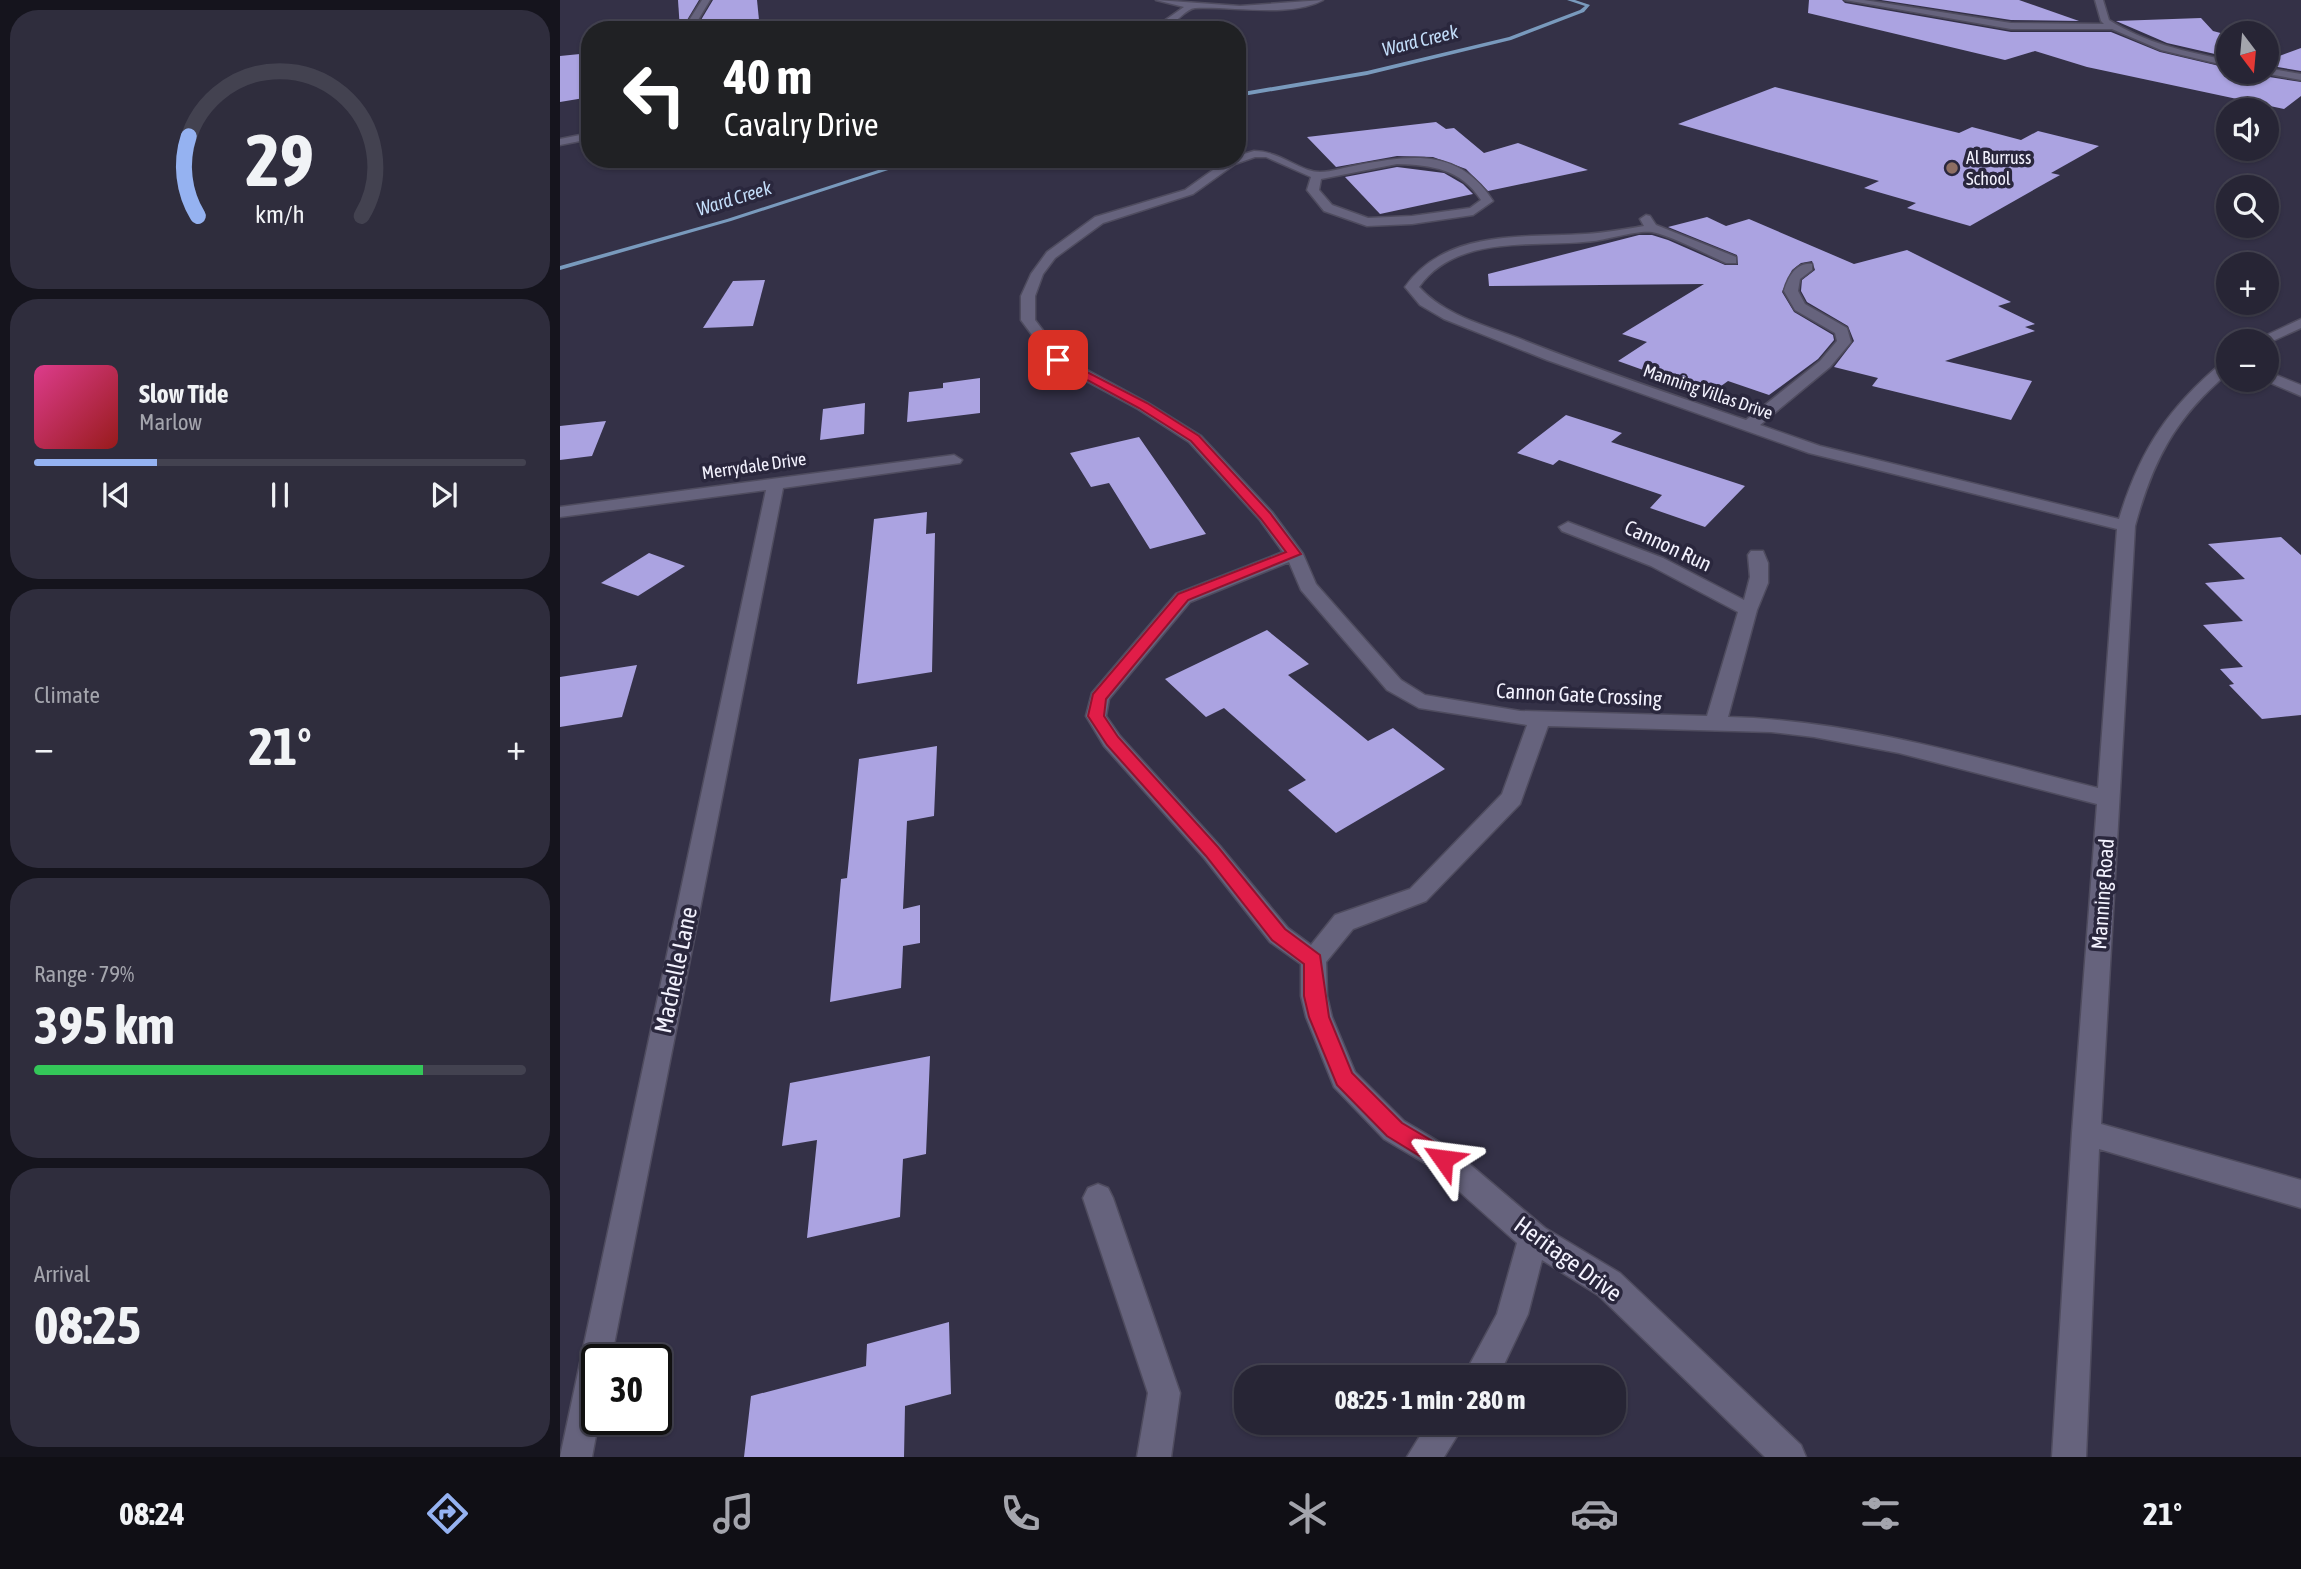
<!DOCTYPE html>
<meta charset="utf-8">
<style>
body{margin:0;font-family:"Asap Condensed",sans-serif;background:#2f2d3d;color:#f1f3f6;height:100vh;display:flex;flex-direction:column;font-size:26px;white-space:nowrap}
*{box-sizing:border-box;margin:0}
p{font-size:23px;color:#a4a5ad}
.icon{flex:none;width:38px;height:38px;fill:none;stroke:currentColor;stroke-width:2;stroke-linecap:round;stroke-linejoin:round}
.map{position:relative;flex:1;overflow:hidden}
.panel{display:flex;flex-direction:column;gap:10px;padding:10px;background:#15141d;width:560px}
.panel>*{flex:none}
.guide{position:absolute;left:21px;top:21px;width:665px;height:147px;border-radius:28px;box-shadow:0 2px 5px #0004,0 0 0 2px #434250;background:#202124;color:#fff;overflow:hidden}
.needle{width:46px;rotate:164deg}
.controls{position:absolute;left:1656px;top:21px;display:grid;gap:14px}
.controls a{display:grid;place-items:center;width:63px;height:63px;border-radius:50%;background:#272535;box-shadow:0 2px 5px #0004,0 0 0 2px #434250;font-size:35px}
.speed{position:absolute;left:21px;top:1344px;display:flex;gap:14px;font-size:35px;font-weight:700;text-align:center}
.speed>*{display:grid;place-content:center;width:91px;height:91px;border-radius:50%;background:#272535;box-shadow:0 2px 5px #0004,0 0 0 2px #434250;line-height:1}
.speed .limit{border:4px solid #111;border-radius:10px;background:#fff;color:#111}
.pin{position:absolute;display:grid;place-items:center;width:60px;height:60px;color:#fff;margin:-30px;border-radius:14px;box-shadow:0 4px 10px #0006}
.me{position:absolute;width:77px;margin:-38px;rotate:301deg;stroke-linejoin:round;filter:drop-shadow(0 0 5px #0008)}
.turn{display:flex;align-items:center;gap:24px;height:147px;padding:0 28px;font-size:32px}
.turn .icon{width:91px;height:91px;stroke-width:2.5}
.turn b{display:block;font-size:49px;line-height:60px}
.big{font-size:52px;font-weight:700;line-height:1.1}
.panel .widget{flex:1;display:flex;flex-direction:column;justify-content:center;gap:10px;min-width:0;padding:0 24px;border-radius:28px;background:#2f2d3d}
.panel .dial{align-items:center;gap:0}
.dial svg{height:182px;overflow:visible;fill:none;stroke:#434250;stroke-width:7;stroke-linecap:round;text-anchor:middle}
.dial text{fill:#f1f3f6;stroke:none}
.song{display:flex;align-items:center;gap:21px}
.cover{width:84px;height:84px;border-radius:10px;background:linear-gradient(135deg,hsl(330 70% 55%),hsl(0 70% 35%))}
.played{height:7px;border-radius:4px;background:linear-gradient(90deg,#95b2f1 25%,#434250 25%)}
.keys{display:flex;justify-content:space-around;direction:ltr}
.heat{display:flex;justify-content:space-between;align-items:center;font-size:38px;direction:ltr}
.charge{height:10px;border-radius:5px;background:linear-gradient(90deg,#34c759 79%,#434250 0)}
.trip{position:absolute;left:674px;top:1365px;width:392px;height:70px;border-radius:28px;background:#272535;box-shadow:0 2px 5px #0004,0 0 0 2px #434250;font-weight:700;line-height:70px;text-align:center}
.tab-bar{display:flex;height:112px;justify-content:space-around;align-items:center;background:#100f15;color:#a4a5ad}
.tab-bar .icon{width:49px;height:49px}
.tab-bar .active{color:#95b2f1}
.tab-bar b{font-size:32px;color:#f1f3f6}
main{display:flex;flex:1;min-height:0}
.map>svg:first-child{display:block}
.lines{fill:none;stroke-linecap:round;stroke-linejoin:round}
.stream{fill:#799abd;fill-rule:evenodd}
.building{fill:#aba3e1}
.street-casing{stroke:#4f4c5f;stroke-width:3}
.street{fill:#66637d;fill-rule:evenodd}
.route{fill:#e11d48;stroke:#92132f;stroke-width:2}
.education-dot{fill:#8d6e63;stroke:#2a273d;stroke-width:2.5}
.labels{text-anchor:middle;stroke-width:7;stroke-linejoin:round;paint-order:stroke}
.far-poi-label{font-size:18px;fill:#f3f2fe;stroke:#2a273d;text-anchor:start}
.far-street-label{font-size:18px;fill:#f3f2fe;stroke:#2a273d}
.far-water-label{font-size:19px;font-style:italic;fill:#c3ddf9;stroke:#2a273d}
.street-label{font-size:21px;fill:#f3f2fe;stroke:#2a273d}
.near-street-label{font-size:24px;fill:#f3f2fe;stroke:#2a273d}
</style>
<main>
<section class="panel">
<div class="widget dial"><svg viewBox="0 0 100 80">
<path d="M14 69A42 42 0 1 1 86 69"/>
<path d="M14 69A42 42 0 0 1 10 34" stroke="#95b2f1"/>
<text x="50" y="56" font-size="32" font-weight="700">29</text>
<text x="50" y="72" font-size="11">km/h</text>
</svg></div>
<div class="widget">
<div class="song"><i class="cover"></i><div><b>Slow Tide</b><p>Marlow</p></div></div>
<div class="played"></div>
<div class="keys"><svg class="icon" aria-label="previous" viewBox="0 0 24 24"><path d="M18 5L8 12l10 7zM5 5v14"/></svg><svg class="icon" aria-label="pause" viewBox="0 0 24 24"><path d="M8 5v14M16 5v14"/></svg><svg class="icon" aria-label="next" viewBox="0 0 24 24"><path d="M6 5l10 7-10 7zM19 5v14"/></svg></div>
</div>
<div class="widget"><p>Climate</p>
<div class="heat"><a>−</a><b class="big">21°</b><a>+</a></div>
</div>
<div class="widget"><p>Range · 79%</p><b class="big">395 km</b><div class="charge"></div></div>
<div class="widget"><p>Arrival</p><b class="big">08:25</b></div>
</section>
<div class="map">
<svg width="1741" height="1457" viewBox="0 0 1741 1457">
<rect width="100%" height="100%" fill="#343147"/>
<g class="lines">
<g class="stream">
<path d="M1007,0h8l15,5 -6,7 -73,28 -144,35 -130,22v-4l130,-22 142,-34 71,-27 5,-4z"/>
<path d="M352,159h10l-191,62 -171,49v-4l167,-47z"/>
</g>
</g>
<g class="building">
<path d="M118,0h21l-18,30h-1z"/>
<path d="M153,0h44l3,30h-65z"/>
<path d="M1249,0h33l3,3 166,29h100l49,20 68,16v4h33l2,4 38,6v14l-17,13 -197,-42 -52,-16 -30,9 -197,-47z"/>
<path d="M1321,0h138l60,21 -68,-1z"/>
<path d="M1641,18l12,13 15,4v22l-61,-14 -51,-22z"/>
<path d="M1741,48v23l-35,-6v-4z"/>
<path d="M30,53v44l-30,5v-46z"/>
<path d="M1215,87l184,46 13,-6 49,13 17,-9 61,15 -48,27 9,2 -90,51 -63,-18 9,-5 -52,-15 15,-7 -201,-57z"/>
<path d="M876,122l10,7 8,-1 30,25 34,-10 70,27 -100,21 -22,-22 -33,-12 -36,-1 -61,11 -29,-30z"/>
<path d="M837,167l47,6 19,11 10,10 -93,20 -35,-37z"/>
<path d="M1147,217l19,9 23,-7 105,45 53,-14 104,52 -13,4 37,18 -10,3 10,4 -90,30 87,20 -21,39 -139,-34 6,-8 -44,-11 20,-26 -6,-15 -41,-24 -6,-11 1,-11 13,-10 -3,-9 -11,2 -9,7 -10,22 12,20 39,23 1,5 -16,19 -49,36 -41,-14 -18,13 -92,-33 29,-19 -25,-8 82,-50 -215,2 -1,-12 151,-39h13l16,5 57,25h13l-1,-10 -69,-28z"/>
<path d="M205,280l-12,46 -50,2 30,-47z"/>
<path d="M420,378v35l-73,9 2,-30 34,-4v-5z"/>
<path d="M305,403l-1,31 -44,6 3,-31z"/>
<path d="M1006,415l56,18 -11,9 134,44 -40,41 -55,-19 12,-13 -103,-35 -6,5 -36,-12z"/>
<path d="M46,421l-14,35 -32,4v-34z"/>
<path d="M579,437l67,97 -56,15 -41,-66 -18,4 -21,-34z"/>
<path d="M367,512l-1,22 9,-1 -3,139 -75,12 17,-165z"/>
<path d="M1721,537l20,18v160l-39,4 -33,-34 5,-1 -14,-15 23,-2 -40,-42 40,-4 -38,-38 40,-4 -37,-35z"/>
<path d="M89,553l36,13 -47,30 -37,-13z"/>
<path d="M707,630l42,34 -21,11 80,66 25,-13 52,41 -109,64 -48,-43 18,-10 -82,-72 -18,9 -41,-38z"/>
<path d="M77,665l-15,52 -62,10v-50z"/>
<path d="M377,746l-3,70 -27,5 -4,88 17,-4v38l-17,3 -2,42 -71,14 11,-123 6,-1 12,-119z"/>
<path d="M370,1056l-4,98 -23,5 -3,58 -93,21 10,-98 -35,6 8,-63z"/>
<path d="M389,1322l2,72 -46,12 -1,51h-160l7,-61 115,-30 1,-22z"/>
</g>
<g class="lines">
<defs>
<g id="street">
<path d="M142,0h8l-18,30h-9z"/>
<path d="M596,0l84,6 83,-6c-32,18 -92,6 -128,8 -9,1 -17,13 -26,17 -11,5 -21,5 -32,5l27,-9 20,-14z"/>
<path d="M1285,0h19l147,23 93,1 -3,-3 -6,-21h8l6,20c36,23 77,32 119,40v6l-67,-16 -49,-21h-101z"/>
<path d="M1706,68l35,6v6l-38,-7 3,-1z"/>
<path d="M30,133v6l-30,6v-6z"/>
<path d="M694,151c26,0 46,21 66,21 12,0 26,-5 38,-7 54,-10 101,-17 135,36l-20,14 -61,9 -45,2 -43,-15 -17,-21 4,-13 -45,-20h-11l-20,7 -42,30 -90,29 -48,35 -12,16 -8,22v24l28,37 85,46 53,33 71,76 31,42 13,30 85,96 24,15 95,16 187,5 31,-104 -87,-46 -89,-35 -3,-4 9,-5 95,36 81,42 6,-23 -2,-22 3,-4h12l5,12v20l-11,27 -29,107c126,3 248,41 370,71l19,-259 -308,-76 -262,-93 -103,-41 -24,-14 -15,-18c41,-58 117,-49 180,-53 20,-1 40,-5 59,-8l-4,-7 6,-4 4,1 6,9 80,32v6h-10c-20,-9 -54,-27 -74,-31 -14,-2 -43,7 -58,9 -58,7 -137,-8 -175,46 25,28 65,38 99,51 75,30 152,56 228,82l74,-59 17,-20 -2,-8 -40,-23 -11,-19c4,-14 12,-29 28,-27v6l-12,9 -2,12 7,13 42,24 4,14 -21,25 -70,58 60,21 299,73c21,-69 49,-111 104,-157l5,-1v12c-53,45 -75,87 -93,153l-34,598 200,56v28l-202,-59 -13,308h-34l20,-324 25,-329 -198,-51 -85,-16 -43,-5 -223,-6 -28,78 -94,97 -73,28 -27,33 1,34 5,21 23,55 49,49 49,29 92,78 75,45 181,172 5,12h-41l-167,-162 -56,-35 -14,54 -30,63h-35l34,-63 20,-71 -84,-75 -49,-29 -50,-52 -28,-70 -5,-21v-32l-31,-22 -66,-84 -100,-112 -18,-30 6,-23 84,-99 107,-42 -23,-32 -71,-78 -51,-33 -85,-46 -32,-43v-24l10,-22 16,-22 48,-35 90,-27 42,-30 10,-1v-3zM837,164c35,1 64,5 84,36l-11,8 -58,8 -44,2 -36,-13 -13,-15 2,-11zM729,562l12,28 86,100 32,18 108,17 -25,69 -92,95 -75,26 -24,30 -23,-17 -68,-82 -100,-110 -14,-20 3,-17 81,-97z"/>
<path d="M1741,319v9l-35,16v-3h-12z"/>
<path d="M1706,371l35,14v11l-37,-16z"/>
<path d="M394,455l8,5 -2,3 -177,25 -172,872h-14v59h2l-7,38h-32l206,-967 -206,27v-10z"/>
<path d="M538,1184l10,4 5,10 67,195 -9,64h-34l11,-64 -65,-195 5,-10z"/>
<path d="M868,1423h37l-21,34h-37z"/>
</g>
</defs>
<use href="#street" class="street-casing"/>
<use href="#street" class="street"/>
</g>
<path class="route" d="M498,357l89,46 52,33 71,77 31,41 -113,46 -82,99 -2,17 14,21 100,110 67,82 35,26 9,62 23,56 50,50 49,29 3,7 -3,7 -8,3 -7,-3 -49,-30 -50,-51 -28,-68 -5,-21v-32l-32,-24 -66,-84 -99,-111 -19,-29 5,-22 85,-100 108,-42 -25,-33 -70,-78 -52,-33 -85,-46v-4z"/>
<circle class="education-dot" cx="1392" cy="168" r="7"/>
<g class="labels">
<g class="far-poi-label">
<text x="1406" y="164">Al Burruss<tspan x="1406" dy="21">School</tspan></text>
</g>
<g class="far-street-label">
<text transform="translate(1148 392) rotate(19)" y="6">Manning Villas Drive</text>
<text transform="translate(194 466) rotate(-8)" y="6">Merrydale Drive</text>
</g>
<g class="far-water-label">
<text transform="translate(860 40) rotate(-14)" y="7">Ward Creek</text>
<text transform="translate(174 198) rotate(-17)" y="7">Ward Creek</text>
</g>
<g class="street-label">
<text transform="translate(1108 546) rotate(25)" y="7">Cannon Run</text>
<text transform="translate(1019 695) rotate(3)" y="7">Cannon Gate Crossing</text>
<text transform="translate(1543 894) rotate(-86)" y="7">Manning Road</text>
</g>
<g class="near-street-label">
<text transform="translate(116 970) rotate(-78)" y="8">Machelle Lane</text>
<text transform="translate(1008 1259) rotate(36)" y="8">Heritage Drive</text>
</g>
</g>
</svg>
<div class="controls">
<a><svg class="needle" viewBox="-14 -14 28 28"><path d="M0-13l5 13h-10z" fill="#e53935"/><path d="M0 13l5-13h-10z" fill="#a4a5ad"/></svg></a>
<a><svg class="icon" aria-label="sound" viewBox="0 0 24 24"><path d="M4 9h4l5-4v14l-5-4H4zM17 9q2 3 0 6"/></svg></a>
<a><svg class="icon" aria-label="search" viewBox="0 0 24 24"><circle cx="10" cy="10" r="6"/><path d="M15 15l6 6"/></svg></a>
<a>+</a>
<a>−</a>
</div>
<div class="speed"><div class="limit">30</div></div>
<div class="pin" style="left:498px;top:360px;background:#d93025"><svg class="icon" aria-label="arrive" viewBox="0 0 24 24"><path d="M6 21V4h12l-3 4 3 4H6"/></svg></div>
<svg class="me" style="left:883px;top:1159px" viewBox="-20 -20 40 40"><path d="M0-17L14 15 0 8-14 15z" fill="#e11d48" stroke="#fff" stroke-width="4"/></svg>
<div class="trip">08:25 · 1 min · 280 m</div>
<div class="guide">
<div class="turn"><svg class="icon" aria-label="left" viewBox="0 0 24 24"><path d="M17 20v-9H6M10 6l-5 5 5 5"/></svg><div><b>40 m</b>Cavalry Drive</div></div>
</div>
</div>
</main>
<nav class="tab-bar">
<b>08:24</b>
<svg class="icon active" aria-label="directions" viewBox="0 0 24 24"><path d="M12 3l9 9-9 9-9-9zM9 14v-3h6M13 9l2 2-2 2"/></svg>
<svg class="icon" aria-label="music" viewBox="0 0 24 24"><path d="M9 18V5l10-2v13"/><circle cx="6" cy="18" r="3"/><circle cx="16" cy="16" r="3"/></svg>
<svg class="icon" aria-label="phone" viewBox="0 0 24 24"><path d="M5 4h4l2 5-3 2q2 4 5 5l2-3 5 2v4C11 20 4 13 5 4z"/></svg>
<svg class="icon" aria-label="climate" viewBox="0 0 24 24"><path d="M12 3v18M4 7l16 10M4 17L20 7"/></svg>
<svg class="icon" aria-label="car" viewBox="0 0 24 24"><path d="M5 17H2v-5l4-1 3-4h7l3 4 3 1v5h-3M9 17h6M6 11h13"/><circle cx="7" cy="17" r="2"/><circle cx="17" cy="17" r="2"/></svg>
<svg class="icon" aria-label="filters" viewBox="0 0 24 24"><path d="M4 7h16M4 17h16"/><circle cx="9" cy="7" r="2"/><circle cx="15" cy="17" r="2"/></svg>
<b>21°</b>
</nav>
